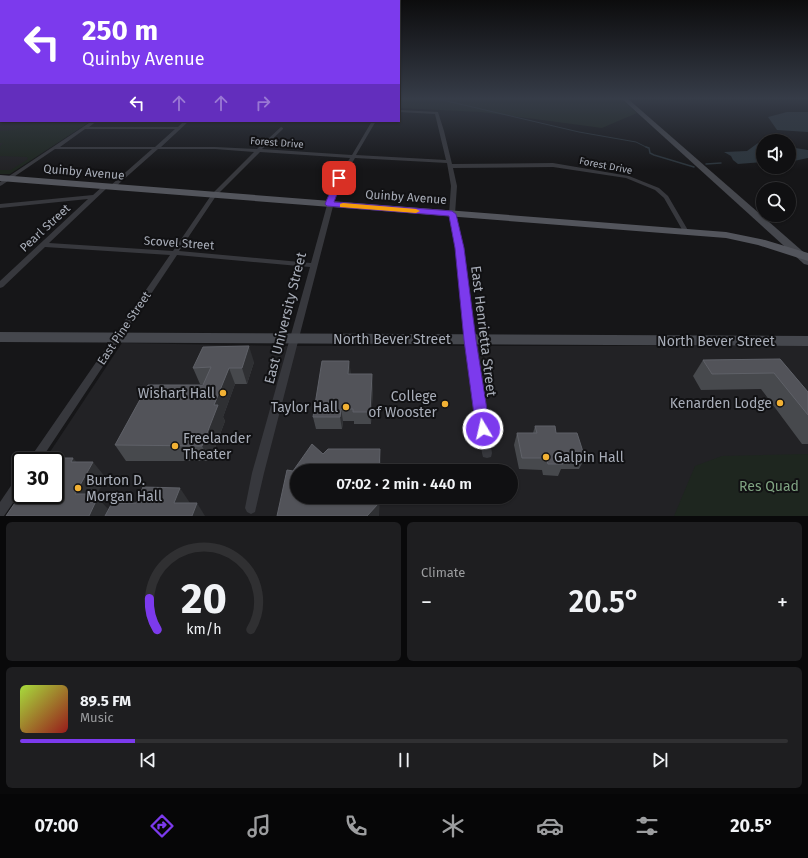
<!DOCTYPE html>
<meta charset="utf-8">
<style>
body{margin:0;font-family:"Fira Sans",sans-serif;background:#1e1e20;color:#f1f3f6;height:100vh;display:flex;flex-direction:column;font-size:15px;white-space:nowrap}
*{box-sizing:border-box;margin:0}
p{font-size:13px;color:#9c9d9f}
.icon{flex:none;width:22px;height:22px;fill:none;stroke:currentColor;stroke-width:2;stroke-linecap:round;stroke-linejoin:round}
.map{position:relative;height:516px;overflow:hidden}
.sheet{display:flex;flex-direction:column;gap:6px;padding:6px;background:#09090a;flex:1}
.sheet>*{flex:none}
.hud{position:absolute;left:0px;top:0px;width:400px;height:122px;box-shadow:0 1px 3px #0004,0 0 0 1px #303032;background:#7c3aed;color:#fff;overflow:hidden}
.fabs{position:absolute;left:756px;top:134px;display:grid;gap:8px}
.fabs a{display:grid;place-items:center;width:40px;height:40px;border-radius:50%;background:#101012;box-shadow:0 1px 3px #0004,0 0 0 1px #303032;font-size:20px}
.speed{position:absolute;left:12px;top:452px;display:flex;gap:8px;font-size:20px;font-weight:700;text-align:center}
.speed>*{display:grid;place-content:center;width:52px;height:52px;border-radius:50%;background:#101012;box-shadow:0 1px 3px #0004,0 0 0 1px #303032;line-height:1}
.speed .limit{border:2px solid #111;border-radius:6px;background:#fff;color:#111}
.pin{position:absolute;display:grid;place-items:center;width:34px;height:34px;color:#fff;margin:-17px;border-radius:8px;box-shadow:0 2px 6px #0006}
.me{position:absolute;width:44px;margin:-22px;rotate:351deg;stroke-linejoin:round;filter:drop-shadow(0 0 3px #0008)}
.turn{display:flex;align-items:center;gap:14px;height:84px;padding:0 16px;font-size:18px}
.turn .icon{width:52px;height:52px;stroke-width:2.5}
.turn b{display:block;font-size:28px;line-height:34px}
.lanes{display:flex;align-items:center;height:38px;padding:0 16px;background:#0003;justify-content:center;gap:20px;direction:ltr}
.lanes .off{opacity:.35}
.big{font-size:30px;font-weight:600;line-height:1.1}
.sheet .tile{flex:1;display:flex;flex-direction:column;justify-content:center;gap:6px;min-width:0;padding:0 14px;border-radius:6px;background:#1e1e20}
.sheet .dial{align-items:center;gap:0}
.dial svg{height:104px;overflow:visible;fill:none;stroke:#303032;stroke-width:7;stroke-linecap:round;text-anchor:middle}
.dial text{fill:#f1f3f6;stroke:none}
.song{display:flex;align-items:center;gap:12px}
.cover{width:48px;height:48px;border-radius:6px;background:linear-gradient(135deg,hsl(80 70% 55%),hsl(0 70% 35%))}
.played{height:4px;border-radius:2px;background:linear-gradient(90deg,#7c3aed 15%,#303032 15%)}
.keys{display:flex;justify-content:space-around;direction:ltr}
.heat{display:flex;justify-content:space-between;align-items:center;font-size:22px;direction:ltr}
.sheet .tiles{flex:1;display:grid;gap:6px;grid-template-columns:1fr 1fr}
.tile:last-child{grid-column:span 2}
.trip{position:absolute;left:290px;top:464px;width:228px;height:40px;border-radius:20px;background:#101012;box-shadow:0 1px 3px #0004,0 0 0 1px #303032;font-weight:600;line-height:40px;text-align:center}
.dock{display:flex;height:64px;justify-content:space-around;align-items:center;background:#060607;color:#9c9d9f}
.dock .icon{width:28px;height:28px}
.dock .current{color:#7c3aed}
.dock b{font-size:18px;color:#f1f3f6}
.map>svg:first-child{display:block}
.built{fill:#222225;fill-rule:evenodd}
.green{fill:#1e261f}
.water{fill:#2c353c}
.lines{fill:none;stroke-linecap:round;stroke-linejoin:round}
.stream-far1{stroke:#2c353c;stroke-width:1}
.stream{stroke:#2c353c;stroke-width:1.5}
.street{fill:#37383d;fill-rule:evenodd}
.secondary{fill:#45474d;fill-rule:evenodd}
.primary{fill:#53555c;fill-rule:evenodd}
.wall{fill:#47494d}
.shaded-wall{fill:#2f3033}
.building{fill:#525359;stroke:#5f6168}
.route{fill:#7c3aed;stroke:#51269a}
.slow{fill:#f59e0b}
.poi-dot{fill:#f2b134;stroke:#111113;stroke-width:1.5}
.labels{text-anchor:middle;stroke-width:4;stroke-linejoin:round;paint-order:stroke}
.far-street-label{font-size:10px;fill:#a8adb8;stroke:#111113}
.street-label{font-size:12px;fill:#a8adb8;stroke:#111113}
.near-street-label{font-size:14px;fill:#a8adb8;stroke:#111113}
.near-poi-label{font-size:14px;fill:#a8adb8;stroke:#111113;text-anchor:end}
.near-park-label{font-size:14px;fill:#7fa381;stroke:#111113}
</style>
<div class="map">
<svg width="808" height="516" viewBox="0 0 808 516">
<rect width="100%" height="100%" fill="#161618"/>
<g class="built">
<path d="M0,112l1,9h89l-81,53 -9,-1z"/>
<path d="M122,343l162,3h524v170h-801l14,-21h34v-34h-11zM297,471h214v26h-214z"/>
</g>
<g class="green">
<path d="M399,98h221l17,15 -35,15 -121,-16 -82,-4z"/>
<path d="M37,121h54l-81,53h-10v-4h11l17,-11 -1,-2 -27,-1v-9l3,-4h-3v-12l15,-1z"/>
<path d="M808,454v62h-134l21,-50 27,-10z"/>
</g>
<g class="water">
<path d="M787,112h21v20l-31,-2 -9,-13z"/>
<path d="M758,143h5v4l-2,2 2,2v11l-25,2 -5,-4 -2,-4 -7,-4 23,-1z"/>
<path d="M789,147l19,3v8l-19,4v-9l5,-1 -5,-1z"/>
</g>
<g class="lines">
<path class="stream-far1" d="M434,98l145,34 57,10 12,6"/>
<g class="stream">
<path d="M646,147l3,1 1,5 4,2 40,12"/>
<path d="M706,164l15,-1"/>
</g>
<g class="street">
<rect x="0" y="109" width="1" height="2"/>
<path d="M399,110l39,2 6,19 8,33 101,-1 76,13 30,12 9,8 21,36 -1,1h-4l-20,-35 -9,-8 -29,-12 -73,-11 -100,1 4,18 -2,28 8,34 11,92 18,113 -1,4 -4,1 -4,-1 -1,-4 -16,-113 -9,-92 -8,-34 2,-28 -4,-23 -92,-5 -17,29 -74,286 -9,39 -4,2 -4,-2 -2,-4 7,-35 58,-206 -133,-12 -137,206h-12l142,-206 -125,-8 -42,40 -3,1v-7l88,-82 -88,9v-4l93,-9 10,-9h4v2l-58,55 124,8 39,-57 42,-42 -39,-3h-57l-44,39 -2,1 -3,-2 1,-1 42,-37h-97l-53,36 -2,1v-4l92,-61h5l-8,6h89l6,-6h5l-28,26h54l42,2 24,-22 2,1v1l-21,20 90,6 20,-34h4l-20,34 90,5 -11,-46 -36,-2zM85,129h90l-20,18h-95zM260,152l90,6 -18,29 -21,76 -132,-12 37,-55z"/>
<path d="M21,475v16l-17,25h-4v-14l17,-25z"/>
</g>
<g class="secondary">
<path d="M621,98h6l181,158v9l-4,-1z"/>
<path d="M0,332l808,4v10l-808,-4z"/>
</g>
<path class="primary" d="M0,175l726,57 39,8 43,13v8l-50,-16 -32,-7 -726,-57z"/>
</g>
<g class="wall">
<path d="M780,359l28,33v52h-6l-41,-55 -60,1 -8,-14 10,-16z"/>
<path d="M254,362l-7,22h-12l-12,33 2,4 -15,40h-84l-11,-16 88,-60 1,-1h-4l-7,-16z"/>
<path d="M351,373v1l22,12 -2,38h-17v-3h-11l-1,8h-26l-3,-12z"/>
<path d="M535,426l21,7 29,25 -6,11h-18l-3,7 -15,-1 -1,-5 -23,-1 -5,-24 3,-12h16z"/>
</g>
<g class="shaded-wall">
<path d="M249,346l5,16 -7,22 -5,-16z"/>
<path d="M349,361l2,12 -2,14 -1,-13z"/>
<path d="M229,368l6,16 -12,33 2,4 -15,40 -8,-15 12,-41z"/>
<path d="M372,374l1,12 -2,38 -1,-12z"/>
<path d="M341,409l2,12 -1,8 -2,-12z"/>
<path d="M380,449l1,16v6h-2z"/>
<path d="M73,458l14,15 6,-11 13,16 -10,18 12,13 -1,3 3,4h-21l-14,-22 -4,-32z"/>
<path d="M180,488l10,15h-16z"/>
<path d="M378,497h2l-1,19h-12z"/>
<path d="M197,503l8,13h-13z"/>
</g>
<g class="building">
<path d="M249,346l-7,22h-13l-15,37h4l-16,41 -87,-1 33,-60h55l8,-18 -18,1 10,-21z"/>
<path d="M780,359l28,33v23l-34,-42 -62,1 -9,-14z"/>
<path d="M322,361h27l-1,13h24l-2,38h-17v-3h-12l-1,8h-27z"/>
<path d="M535,426h20l1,7h21l8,25 -23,-1 1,7h-15l-2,-6h-24l-5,-25h20z"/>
<path d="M312,444l11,10 5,-5h52l-1,22h-82v26h81v7l-11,12h-90l10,-46 6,1z"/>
<path d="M47,455h14l-1,3h13l-2,4h22l-18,32h19l-2,7h4l-7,15h-83l15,-22v1h34v-34h-12z"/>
<path d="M143,487l37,1 -6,15h23l-5,13h-87l7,-13h24z"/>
</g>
<linearGradient id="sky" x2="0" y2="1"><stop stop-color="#0c0c0d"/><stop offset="0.58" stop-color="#363c48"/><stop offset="1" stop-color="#363c48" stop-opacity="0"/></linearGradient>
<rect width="808" height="170" fill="url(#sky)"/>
<path class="route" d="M339,176l4,2 -9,24 118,9 4,3 8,34 12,92 14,89 -2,4 -5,2 -5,-2 -2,-4 -12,-89 -9,-92 -6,-32 -122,-10 -2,-2 11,-26z"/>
<path class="slow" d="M343,203l73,6 4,2 -4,2 -76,-6v-3z"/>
<g class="poi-dot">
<circle cx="223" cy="393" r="4"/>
<circle cx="780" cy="403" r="4"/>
<circle cx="445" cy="404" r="4"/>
<circle cx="346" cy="407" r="4"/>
<circle cx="175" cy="446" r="4"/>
<circle cx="546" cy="457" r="4"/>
<circle cx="78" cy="488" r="4"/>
</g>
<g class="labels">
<g class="far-street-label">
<text transform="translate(277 142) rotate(4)" y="4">Forest Drive</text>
<text transform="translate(606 165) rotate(11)" y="4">Forest Drive</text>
</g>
<g class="street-label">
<text transform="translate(84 172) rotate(5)" y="4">Quinby Avenue</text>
<text transform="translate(406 197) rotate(4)" y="4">Quinby Avenue</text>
<text transform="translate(45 228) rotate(-43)" y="4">Pearl Street</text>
<text transform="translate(179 243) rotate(4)" y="4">Scovel Street</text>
<text transform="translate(124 328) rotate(-56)" y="4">East Pine Street</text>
</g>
<g class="near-street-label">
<text transform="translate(285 318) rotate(-76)" y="5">East University Street</text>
<text transform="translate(484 331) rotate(83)" y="5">East Henrietta Street</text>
<text x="392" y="344">North Bever Street</text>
<text x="716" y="346">North Bever Street</text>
</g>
<g class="near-poi-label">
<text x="215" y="398">Wishart Hall</text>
<text x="437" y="401">College<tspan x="437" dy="16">of Wooster</tspan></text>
<text x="772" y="408">Kenarden Lodge</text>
<text x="338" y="412">Taylor Hall</text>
<text x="183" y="443" text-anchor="start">Freelander<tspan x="183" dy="16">Theater</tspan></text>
<text x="554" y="462" text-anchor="start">Galpin Hall</text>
<text x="86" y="485" text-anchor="start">Burton D.<tspan x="86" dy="16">Morgan Hall</tspan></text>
</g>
<g class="near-park-label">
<text x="769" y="491">Res Quad</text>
</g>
</g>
</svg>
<div class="fabs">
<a><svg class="icon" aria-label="sound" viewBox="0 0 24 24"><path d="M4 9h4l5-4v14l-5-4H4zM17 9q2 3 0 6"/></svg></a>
<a><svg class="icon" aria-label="search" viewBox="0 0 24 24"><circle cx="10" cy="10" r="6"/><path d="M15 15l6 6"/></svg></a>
</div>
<div class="speed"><div class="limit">30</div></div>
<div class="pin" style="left:339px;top:178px;background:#d93025"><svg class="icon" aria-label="arrive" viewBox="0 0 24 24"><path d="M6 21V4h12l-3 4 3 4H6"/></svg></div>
<svg class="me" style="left:483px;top:429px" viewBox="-20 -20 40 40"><circle r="17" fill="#7c3aed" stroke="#fff" stroke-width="3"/><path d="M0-11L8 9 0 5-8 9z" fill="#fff"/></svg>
<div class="trip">07:02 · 2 min · 440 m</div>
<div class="hud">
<div class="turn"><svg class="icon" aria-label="left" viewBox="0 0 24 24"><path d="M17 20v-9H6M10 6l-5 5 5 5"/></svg><div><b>250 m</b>Quinby Avenue</div></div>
<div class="lanes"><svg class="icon" aria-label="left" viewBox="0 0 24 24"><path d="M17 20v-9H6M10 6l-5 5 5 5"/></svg><svg class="icon off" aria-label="ahead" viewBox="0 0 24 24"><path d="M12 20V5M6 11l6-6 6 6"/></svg><svg class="icon off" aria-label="ahead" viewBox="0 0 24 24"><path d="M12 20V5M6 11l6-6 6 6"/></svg><svg class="icon off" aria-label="right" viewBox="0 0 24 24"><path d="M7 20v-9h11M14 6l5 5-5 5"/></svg></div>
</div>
</div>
<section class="sheet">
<div class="tiles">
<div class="tile dial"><svg viewBox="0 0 100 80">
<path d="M14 69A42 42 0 1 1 86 69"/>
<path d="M14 69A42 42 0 0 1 8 45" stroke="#7c3aed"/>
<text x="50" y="56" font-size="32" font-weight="700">20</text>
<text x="50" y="72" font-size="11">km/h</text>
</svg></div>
<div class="tile"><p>Climate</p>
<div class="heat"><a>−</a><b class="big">20.5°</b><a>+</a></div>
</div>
<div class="tile">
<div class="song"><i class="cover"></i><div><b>89.5 FM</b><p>Music</p></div></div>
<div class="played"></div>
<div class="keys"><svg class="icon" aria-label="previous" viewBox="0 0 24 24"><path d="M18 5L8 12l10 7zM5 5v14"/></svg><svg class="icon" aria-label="pause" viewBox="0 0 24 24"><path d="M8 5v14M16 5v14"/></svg><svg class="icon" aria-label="next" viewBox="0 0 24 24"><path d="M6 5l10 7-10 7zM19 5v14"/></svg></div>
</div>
</div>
</section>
<nav class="dock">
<b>07:00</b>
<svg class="icon current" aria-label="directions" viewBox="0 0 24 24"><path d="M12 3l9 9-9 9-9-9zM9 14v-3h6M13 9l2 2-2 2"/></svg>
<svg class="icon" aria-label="music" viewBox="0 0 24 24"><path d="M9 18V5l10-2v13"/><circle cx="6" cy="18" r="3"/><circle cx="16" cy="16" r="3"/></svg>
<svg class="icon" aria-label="phone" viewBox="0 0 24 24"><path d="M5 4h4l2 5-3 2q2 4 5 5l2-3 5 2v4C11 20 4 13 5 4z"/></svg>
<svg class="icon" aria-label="climate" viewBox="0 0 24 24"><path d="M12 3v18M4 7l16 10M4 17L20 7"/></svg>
<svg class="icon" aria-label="car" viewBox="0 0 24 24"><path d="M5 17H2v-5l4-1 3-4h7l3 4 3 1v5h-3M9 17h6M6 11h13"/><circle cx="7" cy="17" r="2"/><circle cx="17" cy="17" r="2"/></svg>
<svg class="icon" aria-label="filters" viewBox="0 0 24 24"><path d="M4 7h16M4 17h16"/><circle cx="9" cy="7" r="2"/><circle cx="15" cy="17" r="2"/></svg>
<b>20.5°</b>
</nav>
